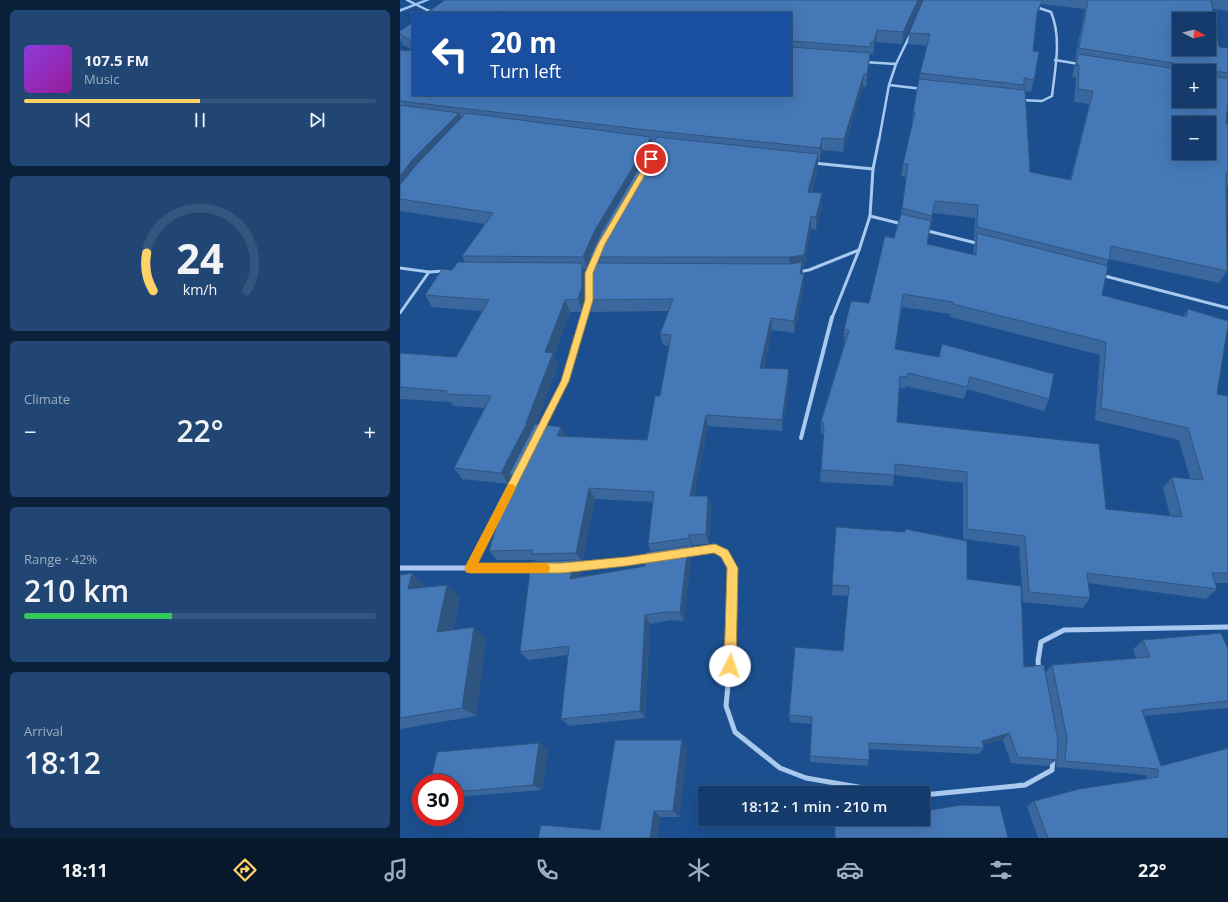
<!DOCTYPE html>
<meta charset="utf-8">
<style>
body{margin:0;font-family:"Open Sans",sans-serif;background:#214673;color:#f1f3f6;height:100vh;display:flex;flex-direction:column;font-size:15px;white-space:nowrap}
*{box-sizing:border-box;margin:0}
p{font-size:13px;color:#9dadc1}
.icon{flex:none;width:22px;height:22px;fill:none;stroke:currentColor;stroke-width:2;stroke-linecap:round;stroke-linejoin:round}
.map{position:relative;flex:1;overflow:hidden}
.drawer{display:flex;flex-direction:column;gap:10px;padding:10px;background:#0b203b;width:400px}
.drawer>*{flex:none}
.guide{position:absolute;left:12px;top:12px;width:380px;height:84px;border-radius:0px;box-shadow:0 4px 16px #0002,0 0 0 1px #33557e;background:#1a4fa0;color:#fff;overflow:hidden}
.needle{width:26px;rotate:97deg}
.fabs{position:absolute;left:772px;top:12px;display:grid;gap:8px}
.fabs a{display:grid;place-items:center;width:44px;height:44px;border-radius:0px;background:#143b6b;box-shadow:0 4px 16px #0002,0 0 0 1px #33557e;font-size:20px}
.speed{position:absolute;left:12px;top:774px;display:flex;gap:8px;font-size:20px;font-weight:700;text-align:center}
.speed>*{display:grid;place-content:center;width:52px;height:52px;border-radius:50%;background:#143b6b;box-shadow:0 4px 16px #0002,0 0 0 1px #33557e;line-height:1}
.speed .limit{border:6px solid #d22;background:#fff;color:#111}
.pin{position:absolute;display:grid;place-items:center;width:34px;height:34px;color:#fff;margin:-17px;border:2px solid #fff;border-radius:50%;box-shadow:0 1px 4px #0007}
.me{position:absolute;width:44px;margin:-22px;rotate:4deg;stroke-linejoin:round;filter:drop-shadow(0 0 3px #0008)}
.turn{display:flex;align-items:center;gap:14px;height:84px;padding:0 12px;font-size:18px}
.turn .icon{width:52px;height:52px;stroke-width:2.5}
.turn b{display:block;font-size:28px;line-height:34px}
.big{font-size:30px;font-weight:600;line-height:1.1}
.drawer .widget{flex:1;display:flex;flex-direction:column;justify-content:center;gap:6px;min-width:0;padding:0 14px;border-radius:6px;background:#214673}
.drawer .dial{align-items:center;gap:0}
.dial svg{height:104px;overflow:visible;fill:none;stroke:#33557e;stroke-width:7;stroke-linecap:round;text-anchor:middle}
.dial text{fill:#f1f3f6;stroke:none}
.song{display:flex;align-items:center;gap:12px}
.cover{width:48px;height:48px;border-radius:6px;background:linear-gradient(135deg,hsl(270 70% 55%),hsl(300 70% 35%))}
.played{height:4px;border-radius:2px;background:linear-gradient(90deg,#ffd166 50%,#33557e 50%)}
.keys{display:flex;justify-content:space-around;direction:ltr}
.heat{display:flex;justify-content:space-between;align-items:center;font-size:22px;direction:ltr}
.charge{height:6px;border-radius:3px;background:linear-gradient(90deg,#34c759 42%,#33557e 0)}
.trip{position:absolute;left:298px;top:786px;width:232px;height:40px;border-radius:0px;background:#143b6b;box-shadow:0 4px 16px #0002,0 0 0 1px #33557e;font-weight:600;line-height:40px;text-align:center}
.tab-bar{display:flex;height:64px;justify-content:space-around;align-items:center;background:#08182b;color:#9dadc1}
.tab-bar .icon{width:28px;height:28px}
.tab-bar .on{color:#ffd166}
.tab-bar b{font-size:18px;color:#f1f3f6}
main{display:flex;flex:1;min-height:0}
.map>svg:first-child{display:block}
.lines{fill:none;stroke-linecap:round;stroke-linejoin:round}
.stream{fill:#9cc4f0;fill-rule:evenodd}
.street-far3{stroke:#a9c9ee;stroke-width:2.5}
.street-far2{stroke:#a9c9ee;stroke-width:3}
.street-far1{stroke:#a9c9ee;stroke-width:4}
.street{stroke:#a9c9ee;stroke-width:5}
.wall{fill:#3a679d;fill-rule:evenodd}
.shaded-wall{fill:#305480}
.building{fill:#4478b7;stroke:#305480;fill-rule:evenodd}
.route{fill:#ffd166;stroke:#a68842}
.slow{fill:#f59e0b}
</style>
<main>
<section class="drawer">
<div class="widget">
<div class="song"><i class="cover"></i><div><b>107.5 FM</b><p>Music</p></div></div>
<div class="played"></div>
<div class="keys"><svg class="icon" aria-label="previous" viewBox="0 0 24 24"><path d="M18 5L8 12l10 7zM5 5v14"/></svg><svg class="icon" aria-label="pause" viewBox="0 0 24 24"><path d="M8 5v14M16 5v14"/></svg><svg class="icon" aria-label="next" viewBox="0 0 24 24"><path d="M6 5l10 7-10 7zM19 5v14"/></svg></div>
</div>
<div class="widget dial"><svg viewBox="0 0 100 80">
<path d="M14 69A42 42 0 1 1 86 69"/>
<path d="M14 69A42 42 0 0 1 9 40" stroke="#ffd166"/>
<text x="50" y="56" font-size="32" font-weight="700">24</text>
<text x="50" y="72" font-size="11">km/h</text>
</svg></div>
<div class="widget"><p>Climate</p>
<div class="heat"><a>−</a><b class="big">22°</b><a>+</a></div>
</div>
<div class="widget"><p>Range · 42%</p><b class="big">210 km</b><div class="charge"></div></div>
<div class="widget"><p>Arrival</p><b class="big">18:12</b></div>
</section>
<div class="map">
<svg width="828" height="838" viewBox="0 0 828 838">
<rect width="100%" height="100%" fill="#1b4f8f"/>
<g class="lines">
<path class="stream" d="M24,0h6l-30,12v-3z"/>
<g class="street-far3">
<path d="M7,0l20,10 12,3"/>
<path d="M655,60l24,4"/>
<path d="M464,62l32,2"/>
<path d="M489,85l34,4"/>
<path d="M621,100l21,1 10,-5c3,-27 10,-58 -1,-84l-15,-5"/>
<path d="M479,140l10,-55 7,-21 15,-31"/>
</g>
<g class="street-far2">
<path d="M413,163l60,6"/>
<path d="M470,216l32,8"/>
<path d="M524,230l56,14"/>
<path d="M0,268l29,4 16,-1"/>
<path d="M398,272l11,-2 50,-20"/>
<path d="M701,275l127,33"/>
<path d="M0,313l29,-41"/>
<path d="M184,318l4,-14"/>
<path d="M432,318l27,-68 11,-34 3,-47 6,-30"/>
</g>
<g class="street-far1">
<path d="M141,430l24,-49 19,-64"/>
<path d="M401,438l31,-121"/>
<path d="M81,546l24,-46"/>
</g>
<g class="street">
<path d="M285,553l30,-5 9,5 9,15 -2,85 -5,53 9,26 45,36 26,10 87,15"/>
<path d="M172,567l79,-9"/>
<path d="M0,568h136"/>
<path d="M70,568l12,-23"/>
<path d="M639,670l-1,-9 3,-19 23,-12 164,-3"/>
<path d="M523,795l102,-10 27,-15 1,-11"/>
</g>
</g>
<g class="wall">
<path d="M45,0h477l-20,44 -26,-2 -3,12h-3l-4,33 -3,-1 -20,66 -21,-2 -2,11 -2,-1v6l-6,26 10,1v13l-6,24 -5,-1 -7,39h-2l1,6h1v12l-10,47 -22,-3 -8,38 25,13 -7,50 -74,-5 -14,70h14l3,10 -2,38 -17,1v3h-3l2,8 -7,65 -13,-1 -21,4 -5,94 -76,8 -8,-7 7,-64 -40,5 -8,-8 18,-90 -2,-2h-39l-8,-9 20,-67 -47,-5 -8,-11 31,-60 -32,-2 -3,-4 -50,-3v-46l56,4 26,-46 -50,-4 -7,-12 27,-25 13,-7 -3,-7 23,-32 -85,-13v-161l13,45h378v-82h-365zM188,268v20l-2,6v-19l-2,-6h3zM185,302l4,10 80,-1 -9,23 3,11 6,1 -9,50 -13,44 -82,-4 -29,-12 22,-59 -4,-10 16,-43h13zM195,499l58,3 -5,42 3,7 -6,15 -66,11 1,-7 -5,-8h7z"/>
<path d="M523,0h305v11l-16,-2 7,38 9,1v50l-2,26h2v62h-2l1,85 -8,12 -110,-24 -3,6 -4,30 81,21 5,-7 29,85 11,2v187h-13l2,6 -11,10 -118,-16 2,15 -7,10 -60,-6 -4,-56 -56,-7v-56l-69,-8 -1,11 -73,-4 1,-12 2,-36 -2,-1v-12l24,-79h-1v-13l25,-26 25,-65 7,-24 5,-37 -5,-1 2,-12 9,-40 1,-12 7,-39 7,-27 -19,-2 1,-11zM641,4l44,5 -10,51 1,1 -4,16 4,1 -2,24 15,2 -19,76 -40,-8 -5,-81 6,1 3,-12 -1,-29 3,-32zM533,213l42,5 -1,22h1l-1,6 -1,9 -46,-11zM502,307l48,7v3l150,38 -5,65 84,20 11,39 -18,-2 -9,11 7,28 -64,-7 -209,-87 2,-34 6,1v-3l59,13 3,-10 77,22 5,-12 -154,-50z"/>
<path d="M13,22v28l-10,-5 -3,-6v-8z"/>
<path d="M436,527l131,52 57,88 21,6 7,-8 84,-7 -3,-9 10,-9 85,9v59l-84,8 17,50 67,72h-190l-11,-32 7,-5 112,-22v-4l-90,-8 2,-22 -1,15 -9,6 -37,-3 -8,-23 -20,5 1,3 -6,6 -109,-5v11l-2,6 -57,-4 2,-38 -22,-2 -1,-7 54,-64 5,-55 -16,-1z"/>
<path d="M0,575l25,11v1l22,-2 13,12 -7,33 33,8 -10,78 -76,13z"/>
<path d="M139,743l9,6 -6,41 -87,7v-14z"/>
<path d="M287,748l-8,69h-18l-61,13z"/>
<path d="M435,819h88l85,19h-173z"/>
</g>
<g class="shaded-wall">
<path d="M518,0h4l-20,44 1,-12z"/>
<path d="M642,0l-3,10 -5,15 3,-12z"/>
<path d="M477,30l-1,12 -3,12 1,-12z"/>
<path d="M470,53l-1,12 -3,22 1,-13z"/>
<path d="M464,74l-1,12 -20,66 1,-13z"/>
<path d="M59,113l5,12 -64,72v-21l12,-16z"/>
<path d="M251,137l2,12 -63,108 1,4 -4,8 -4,-12 12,-27z"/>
<path d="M422,138v12l-2,11v-13z"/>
<path d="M418,154v12l-10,38v-12z"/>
<path d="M422,193v13l-6,24v-13z"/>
<path d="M411,216v13l-7,39h-2l1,6 -3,12 -10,-16 -1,-13z"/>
<path d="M182,263l4,12v25h-2l1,2 -2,10 -5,-13z"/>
<path d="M404,274v12l-10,47v-12z"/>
<path d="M165,300l5,12 -16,43 4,10 -25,68 -21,41h-3l3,4 -3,6 -8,-11 25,-50 19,-71z"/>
<path d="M371,318l1,12 -11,49 -1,-11z"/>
<path d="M389,369v12l-7,50v-11z"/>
<path d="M306,415l2,11 -16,81 -2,-11z"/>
<path d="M161,427l6,11 -10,-2z"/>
<path d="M189,488l6,11 -13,63 -6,-9z"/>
<path d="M308,496l3,10 -2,38 -3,-10z"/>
<path d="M289,535l3,10v3l-3,-10z"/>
<path d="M288,546l3,10 -7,65 -4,-9z"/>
<path d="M174,560l6,10 -4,18 -6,-9z"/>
<path d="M12,573l13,13 -4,15 -13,-12z"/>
<path d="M47,585l13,12 -10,46 -13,-11z"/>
<path d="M245,615l5,9 -5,94 -5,-7z"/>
<path d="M74,627l12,11 -10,78 -14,-8z"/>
<path d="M609,733l-6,7 -27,7 6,-6z"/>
<path d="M282,740l5,8 -8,69 -6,-6z"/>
<path d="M139,743l9,6 -6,41 -9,-5z"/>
<path d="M254,811l7,6 -4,21h-7z"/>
</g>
<g class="building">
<path d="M45,0h473l-15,32 -26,-2 -3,12h-3l-1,5 -79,-6v-28h-269l-23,-2 -3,2h-70z"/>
<path d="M523,0h119l-5,13 -4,38 6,1 -5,28 -10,-2v7l-104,-12 10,-39 -21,-1z"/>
<path d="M688,0h123l8,47 9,1v25l-13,-2 -3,3 2,2 14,3v19l-2,26h2v49h-2l1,98 -116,-25 -2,14 -132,-33 1,-22 -43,-4 -3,15 -30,-8 6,-44h-5l12,-52h-2l6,-33 106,11 5,82 41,8 22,-89 -15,-2 1,-24h-3l2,-11 106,16 3,-1 -2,-4 -106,-17zM779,19h30v30h-30zM779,71h30v30h-30zM779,123h30v30h-30z"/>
<path d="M13,22v20l-13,-8v-3z"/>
<path d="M391,47l79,6 -3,21h-3l-20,65 -22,-1 -2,10 -164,-17 -256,-30v-51l13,1v44h378z"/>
<path d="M0,105l59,8 -47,47 -12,16z"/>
<path d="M66,113l185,24 -56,93 -12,27 -121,-1 31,-43 -93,-14v-14l17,-21z"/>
<path d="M257,137l161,17 -10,38 14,1 -6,24 -5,-1 -7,39 -15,2h-199l11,-24z"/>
<path d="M501,214l30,7 -4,23 49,11 1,-22 131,33 -6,29 84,22 2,-8 40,12v4l-11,69 11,2v177h-16l5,16 -130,-16 3,25 -61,-6 -4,-56 -58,-7v-57l-72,-8v11l-74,-5 3,-40 -1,-8 -2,-1 28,-91 -5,-1 7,-28 18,2 16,-67 9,2zM503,294l50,8v2l153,38 -5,66 87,20 15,52 -31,-3 10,40 -76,-8 -7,-65 -202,-22 3,-46 7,1 1,-4 59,14 3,-10 79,22 5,-25 -112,-30 -3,13 -44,-8z"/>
<path d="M58,262l124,1v24l-4,12 -13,1 -20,52 8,1 -27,70h1l-26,50 -47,-5 37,-72 -46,-2 2,-3 -47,-4v-34l56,4 33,-57 -64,-5 17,-26 10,1z"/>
<path d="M402,262l-2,12h4l-10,47 -23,-3 -11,50 29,1 -7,51 -76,-5 -16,81h18l-2,38 -17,1v3l-41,6 6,-52 -65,-4 -13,65 -44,1 1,-4 -44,1 23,-77h-3l26,-50 26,3 -4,9 90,4 8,-44h5l11,-61 -11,-1 13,-35 -89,1 4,-12v-25l202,1z"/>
<path d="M436,527l69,5v-3l62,12v38l54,7 3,81 20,-2 14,75 -1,20 -39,-3 -9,-24 -27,8 2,7 -115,-5v17l-59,-4 2,-39 -23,-2 6,-68 48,4 6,-65 -17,-1z"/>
<path d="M288,546l-8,66h-13l-22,3 -5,96 -79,8 8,-73 -49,6 11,-90 43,-2 -4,19 75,-13 2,-14z"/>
<path d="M12,573l-4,16 39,-4 -10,47 37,-5 -12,81 -62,10v-143z"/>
<path d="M821,633l7,16v52l-86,9 19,56 67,-18v90h-180l-14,-37 45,-12 79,-12v-8l-93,-8 2,-23 -15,-73 98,-8 -7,-17z"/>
<path d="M215,740h67l-9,71h-19l-4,27h-112l3,-13 59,5z"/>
<path d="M139,743l-6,42 -78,7v-9h-25l7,-31z"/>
<path d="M561,805l39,1 8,32h-173v-19h88v-8z"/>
</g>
<path class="route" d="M251,157l3,2 -49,85 -12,29v27l-24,81 -91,182h84l64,-6 89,-13 13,6 10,18 -2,98 -2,5 -4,1 -4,-1 -2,-5 3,-98 -6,-11 -7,-4 -88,13 -64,7h-92l-4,-1 -1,-4 96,-187 24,-81v-27l13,-29 50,-85z"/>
<path class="slow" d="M111,484l3,1 2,3 -38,75h67l4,2 1,3 -1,4 -4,1h-75l-4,-1 -1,-4 1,-3 42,-80z"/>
</svg>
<div class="fabs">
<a><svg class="needle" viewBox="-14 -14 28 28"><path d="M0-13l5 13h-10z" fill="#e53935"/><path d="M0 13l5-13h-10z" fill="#9dadc1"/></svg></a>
<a>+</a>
<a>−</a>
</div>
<div class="speed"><div class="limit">30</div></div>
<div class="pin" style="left:251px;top:159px;background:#d93025"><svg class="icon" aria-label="arrive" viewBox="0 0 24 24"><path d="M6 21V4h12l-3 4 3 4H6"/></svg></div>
<svg class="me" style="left:330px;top:666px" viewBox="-20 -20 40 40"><circle r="19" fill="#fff"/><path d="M0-13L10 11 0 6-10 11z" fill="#ffd166"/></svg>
<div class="trip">18:12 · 1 min · 210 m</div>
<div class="guide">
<div class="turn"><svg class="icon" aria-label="left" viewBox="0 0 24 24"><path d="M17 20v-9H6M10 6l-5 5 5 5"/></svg><div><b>20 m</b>Turn left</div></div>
</div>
</div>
</main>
<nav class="tab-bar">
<b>18:11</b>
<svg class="icon on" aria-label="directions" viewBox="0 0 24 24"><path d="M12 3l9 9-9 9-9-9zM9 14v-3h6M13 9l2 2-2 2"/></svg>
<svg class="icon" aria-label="music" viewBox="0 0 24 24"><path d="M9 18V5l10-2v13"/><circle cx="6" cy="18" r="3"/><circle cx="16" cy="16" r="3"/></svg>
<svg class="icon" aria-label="phone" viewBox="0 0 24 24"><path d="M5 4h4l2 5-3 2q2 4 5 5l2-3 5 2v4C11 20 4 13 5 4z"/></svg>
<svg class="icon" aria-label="climate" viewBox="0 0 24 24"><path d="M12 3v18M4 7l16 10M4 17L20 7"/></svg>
<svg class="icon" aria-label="car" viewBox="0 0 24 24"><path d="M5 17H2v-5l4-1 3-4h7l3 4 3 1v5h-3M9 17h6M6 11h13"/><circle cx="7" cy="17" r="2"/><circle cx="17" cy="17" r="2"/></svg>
<svg class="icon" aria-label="filters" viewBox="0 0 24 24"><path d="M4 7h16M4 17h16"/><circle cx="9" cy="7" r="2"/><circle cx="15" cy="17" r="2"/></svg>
<b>22°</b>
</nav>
